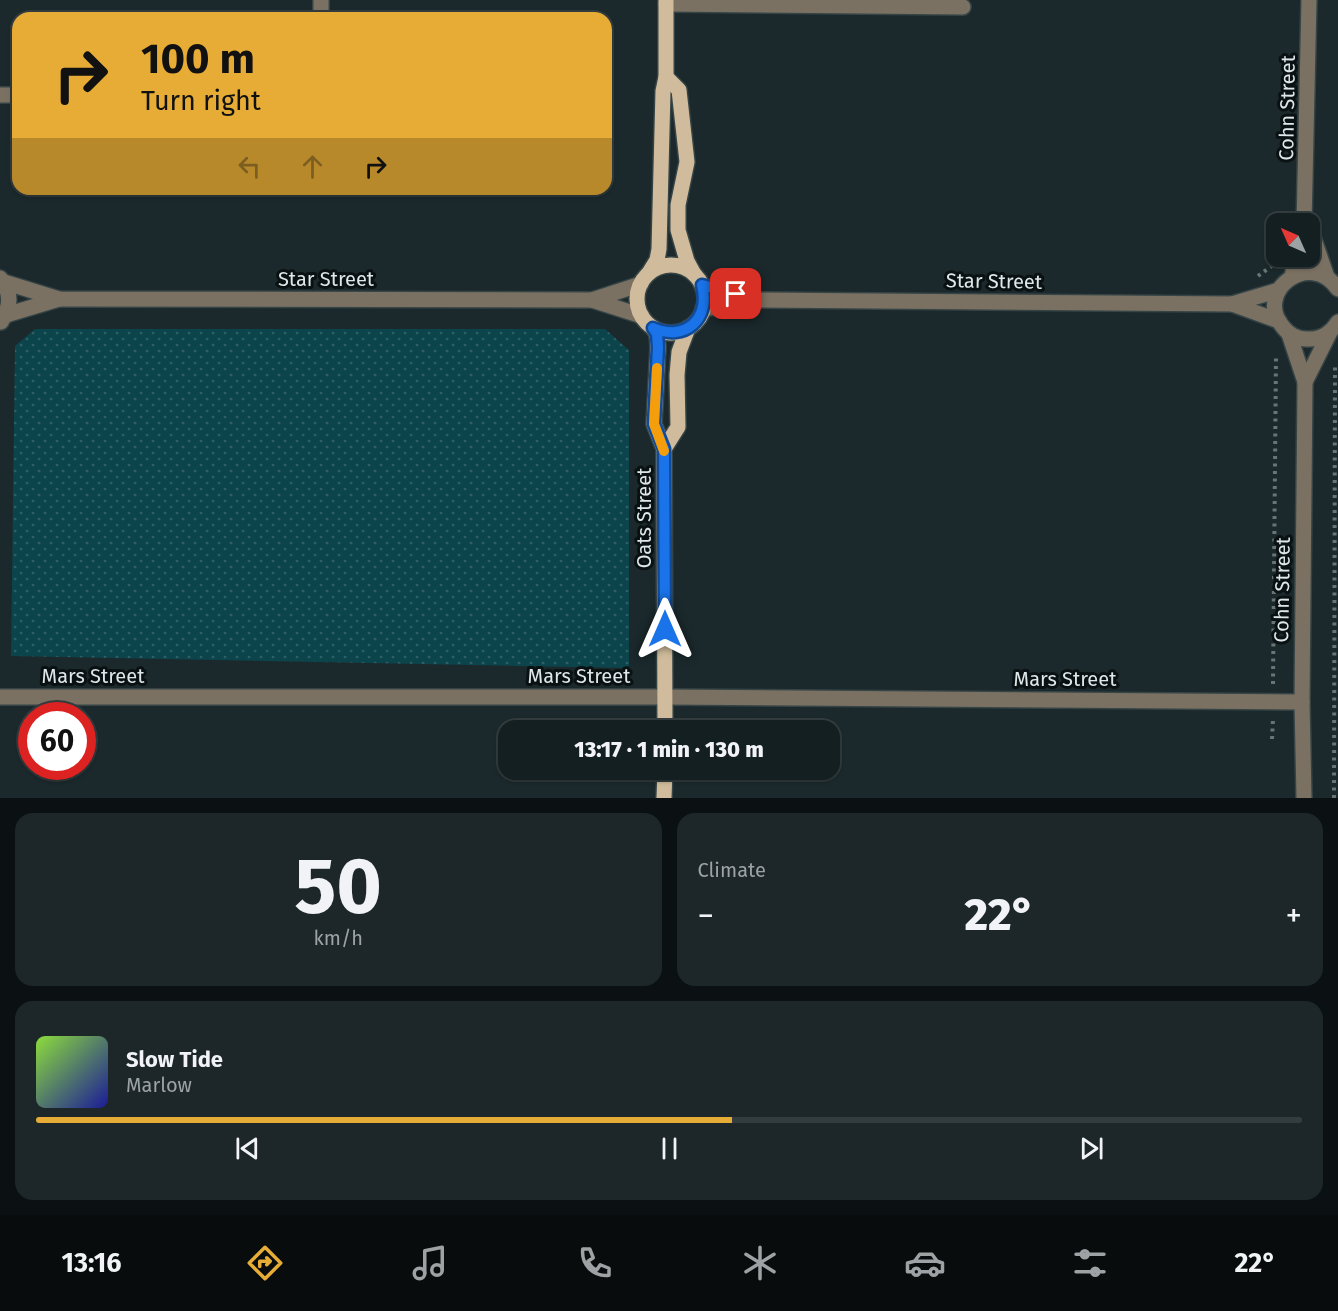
<!DOCTYPE html>
<meta charset="utf-8">
<style>
body{margin:0;font-family:"Fira Sans",sans-serif;background:#1d272a;color:#f1f3f6;height:100vh;display:flex;flex-direction:column;font-size:22px;white-space:nowrap}
*{box-sizing:border-box;margin:0}
p{font-size:20px;color:#9da2a5}
.icon{flex:none;width:33px;height:33px;fill:none;stroke:currentColor;stroke-width:2;stroke-linecap:round;stroke-linejoin:round}
.map{position:relative;height:798px;overflow:hidden}
.sheet{display:flex;flex-direction:column;gap:15px;padding:15px;background:#0b1112;flex:1}
.sheet>*{flex:none}
.top-card{position:absolute;left:12px;top:12px;width:600px;height:183px;border-radius:18px;box-shadow:0 2px 4px #0004,0 0 0 2px #333d3f;background:#e7ac36;color:#111;overflow:hidden}
.needle{width:39px;rotate:315deg}
.fabs{position:absolute;left:1266px;top:213px;display:grid;gap:12px}
.fabs a{display:grid;place-items:center;width:54px;height:54px;border-radius:12px;background:#141f21;box-shadow:0 2px 4px #0004,0 0 0 2px #333d3f;font-size:30px}
.speed{position:absolute;left:18px;top:702px;display:flex;gap:12px;font-size:30px;font-weight:700;text-align:center}
.speed>*{display:grid;place-content:center;width:78px;height:78px;border-radius:50%;background:#141f21;box-shadow:0 2px 4px #0004,0 0 0 2px #333d3f;line-height:1}
.speed .limit{border:9px solid #d22;background:#fff;color:#111}
.pin{position:absolute;display:grid;place-items:center;width:51px;height:51px;color:#fff;margin:-26px;border-radius:12px;box-shadow:0 3px 9px #0006}
.me{position:absolute;width:66px;margin:-33px;rotate:0deg;stroke-linejoin:round;filter:drop-shadow(0 0 4px #0008)}
.turn{display:flex;align-items:center;gap:21px;height:126px;padding:0 30px;font-size:27px}
.turn .icon{width:78px;height:78px;stroke-width:2.5}
.turn b{display:block;font-size:42px;line-height:51px}
.lanes{display:flex;align-items:center;height:57px;padding:0 30px;background:#0003;justify-content:center;gap:30px;direction:ltr}
.lanes .off{opacity:.35}
.big{font-size:45px;font-weight:800;line-height:1.1}
.sheet .tile{flex:1;display:flex;flex-direction:column;justify-content:center;gap:9px;min-width:0;padding:0 21px;border-radius:18px;background:#1d272a}
.sheet .dial{align-items:center;gap:0}
.dial b{font-size:78px;line-height:1}
.song{display:flex;align-items:center;gap:18px}
.cover{width:72px;height:72px;border-radius:9px;background:linear-gradient(135deg,hsl(90 70% 55%),hsl(240 70% 35%))}
.played{height:6px;border-radius:3px;background:linear-gradient(90deg,#e7ac36 55%,#333d3f 55%)}
.keys{display:flex;justify-content:space-around;direction:ltr}
.heat{display:flex;justify-content:space-between;align-items:center;font-size:33px;direction:ltr}
.sheet .tiles{flex:1;display:grid;gap:15px;grid-template-columns:1fr 1fr}
.tile:last-child{grid-column:span 2}
.trip{position:absolute;left:498px;top:720px;width:342px;height:60px;border-radius:18px;background:#141f21;box-shadow:0 2px 4px #0004,0 0 0 2px #333d3f;font-weight:800;line-height:60px;text-align:center}
.menu{display:flex;height:96px;justify-content:space-around;align-items:center;background:#080c0d;color:#9da2a5}
.menu .icon{width:42px;height:42px}
.menu .selected{color:#e7ac36}
.menu b{font-size:27px;color:#f1f3f6}
.map>svg:first-child{display:block}
.park{fill:url(#park-dots)}
.lines{fill:none;stroke-linecap:round;stroke-linejoin:round}
.minor-casing{stroke:#364446;stroke-width:18}
.major-casing{stroke:#364446;stroke-width:18}
.path{stroke:#687476;stroke-width:4;stroke-dasharray:3 4.5;stroke-linecap:butt}
.minor{stroke:#7a7162;stroke-width:15}
.major{stroke:#d0bc9c;stroke-width:15}
.route-casing{stroke:#114b97;stroke-width:15}
.route{stroke:#1a73e8;stroke-width:10}
.slow{stroke:#f59e0b;stroke-width:10}
.labels{text-anchor:middle;stroke-width:6;stroke-linejoin:round;paint-order:stroke}
.street-label{font-size:20px;fill:#dee7e9;stroke:#0a1112}
</style>
<div class="map">
<svg width="1338" height="798" viewBox="0 0 1338 798">
<defs>
<pattern id="park-dots" width="8" height="8" patternUnits="userSpaceOnUse" patternTransform="scale(1.5)"><rect width="8" height="8" fill="#0c444c"/><path d="M2 2h.1M6 6h.1" fill="none" stroke="#2f5f66" stroke-width="1.8" stroke-linecap="round"/></pattern>
</defs>
<rect width="100%" height="100%" fill="#1b292c"/>
<path class="park" d="M35,329h570l24,21v318l-618,-12 4,-310z"/>
<g class="lines">
<defs>
<g id="minor">
<path d="M666,4l297,3"/>
<path d="M321,18v-18"/>
<path d="M0,95h18"/>
<path d="M1304,224l5,-224"/>
<path d="M1310,228l17,49"/>
<path d="M1292,277l4,-21"/>
<path d="M0,278c12,14 11,29 1,44"/>
<path d="M4,282l55,17 533,1 50,16"/>
<path d="M702,286l49,12"/>
<path d="M1338,289c-28,-41 -85,3 -55,38 6,8 15,12 24,12 13,1 24,-6 31,-17"/>
<path d="M592,300l49,-16"/>
<path d="M1232,304l47,-14"/>
<path d="M703,309l54,-9 475,4 47,17"/>
<path d="M6,315l53,-16"/>
<path d="M1289,334l16,48 -3,320 2,96"/>
<path d="M1305,382l25,-50"/>
<path d="M0,697h665l637,5"/>
</g>
<g id="major">
<path d="M666,77l13,13 8,72 -9,43v25l9,31 7,13"/>
<circle cx="671" cy="299" r="34"/>
<path d="M649,273l8,-13 2,-11 4,-158 3,-14v-77"/>
<path d="M653,328l4,6 1,13 -4,77 10,25 1,281"/>
<path d="M664,449l14,-22 -1,-52 2,-23 9,-24"/>
<path d="M664,798l1,-28"/>
</g>
</defs>
<use href="#minor" class="minor-casing"/>
<use href="#major" class="major-casing"/>
<g class="path">
<path d="M1258,276l19,-14"/>
<path d="M1273,684l3,-328"/>
<path d="M1272,739l1,-20"/>
<path d="M1334,798l1,-435"/>
</g>
<use href="#minor" class="minor"/>
<use href="#major" class="major"/>
</g>
<g class="lines">
<defs>
<path id="route" d="M665,629l-1,-180 -10,-25 4,-77 -1,-13 -4,-6c32,14 58,-9 49,-43l34,9"/>
</defs>
<use href="#route" class="route-casing"/>
<use href="#route" class="route"/>
<path class="slow" d="M657,368l-3,56 10,27"/>
</g>
<g class="labels">
<g class="street-label">
<text transform="translate(1287 108) rotate(-89)" y="7">Cohn Street</text>
<text x="326" y="286">Star Street</text>
<text transform="translate(994 281) rotate(1)" y="7">Star Street</text>
<text transform="translate(644 518) rotate(-90)" y="7">Oats Street</text>
<text transform="translate(1282 590) rotate(-89)" y="7">Cohn Street</text>
<text x="93" y="683">Mars Street</text>
<text x="579" y="683">Mars Street</text>
<text x="1065" y="686">Mars Street</text>
</g>
</g>
</svg>
<div class="fabs">
<a><svg class="needle" viewBox="-14 -14 28 28"><path d="M0-13l5 13h-10z" fill="#e53935"/><path d="M0 13l5-13h-10z" fill="#9da2a5"/></svg></a>
</div>
<div class="speed"><div class="limit">60</div></div>
<div class="pin" style="left:736px;top:294px;background:#d93025"><svg class="icon" aria-label="arrive" viewBox="0 0 24 24"><path d="M6 21V4h12l-3 4 3 4H6"/></svg></div>
<svg class="me" style="left:665px;top:629px" viewBox="-20 -20 40 40"><path d="M0-17L14 15 0 8-14 15z" fill="#1a73e8" stroke="#fff" stroke-width="4"/></svg>
<div class="trip">13:17 · 1 min · 130 m</div>
<div class="top-card">
<div class="turn"><svg class="icon" aria-label="right" viewBox="0 0 24 24"><path d="M7 20v-9h11M14 6l5 5-5 5"/></svg><div><b>100 m</b>Turn right</div></div>
<div class="lanes"><svg class="icon off" aria-label="left" viewBox="0 0 24 24"><path d="M17 20v-9H6M10 6l-5 5 5 5"/></svg><svg class="icon off" aria-label="ahead" viewBox="0 0 24 24"><path d="M12 20V5M6 11l6-6 6 6"/></svg><svg class="icon" aria-label="right" viewBox="0 0 24 24"><path d="M7 20v-9h11M14 6l5 5-5 5"/></svg></div>
</div>
</div>
<section class="sheet">
<div class="tiles">
<div class="tile dial"><b>50</b><p>km/h</p></div>
<div class="tile"><p>Climate</p>
<div class="heat"><a>−</a><b class="big">22°</b><a>+</a></div>
</div>
<div class="tile">
<div class="song"><i class="cover"></i><div><b>Slow Tide</b><p>Marlow</p></div></div>
<div class="played"></div>
<div class="keys"><svg class="icon" aria-label="previous" viewBox="0 0 24 24"><path d="M18 5L8 12l10 7zM5 5v14"/></svg><svg class="icon" aria-label="pause" viewBox="0 0 24 24"><path d="M8 5v14M16 5v14"/></svg><svg class="icon" aria-label="next" viewBox="0 0 24 24"><path d="M6 5l10 7-10 7zM19 5v14"/></svg></div>
</div>
</div>
</section>
<nav class="menu">
<b>13:16</b>
<svg class="icon selected" aria-label="directions" viewBox="0 0 24 24"><path d="M12 3l9 9-9 9-9-9zM9 14v-3h6M13 9l2 2-2 2"/></svg>
<svg class="icon" aria-label="music" viewBox="0 0 24 24"><path d="M9 18V5l10-2v13"/><circle cx="6" cy="18" r="3"/><circle cx="16" cy="16" r="3"/></svg>
<svg class="icon" aria-label="phone" viewBox="0 0 24 24"><path d="M5 4h4l2 5-3 2q2 4 5 5l2-3 5 2v4C11 20 4 13 5 4z"/></svg>
<svg class="icon" aria-label="climate" viewBox="0 0 24 24"><path d="M12 3v18M4 7l16 10M4 17L20 7"/></svg>
<svg class="icon" aria-label="car" viewBox="0 0 24 24"><path d="M5 17H2v-5l4-1 3-4h7l3 4 3 1v5h-3M9 17h6M6 11h13"/><circle cx="7" cy="17" r="2"/><circle cx="17" cy="17" r="2"/></svg>
<svg class="icon" aria-label="filters" viewBox="0 0 24 24"><path d="M4 7h16M4 17h16"/><circle cx="9" cy="7" r="2"/><circle cx="15" cy="17" r="2"/></svg>
<b>22°</b>
</nav>
